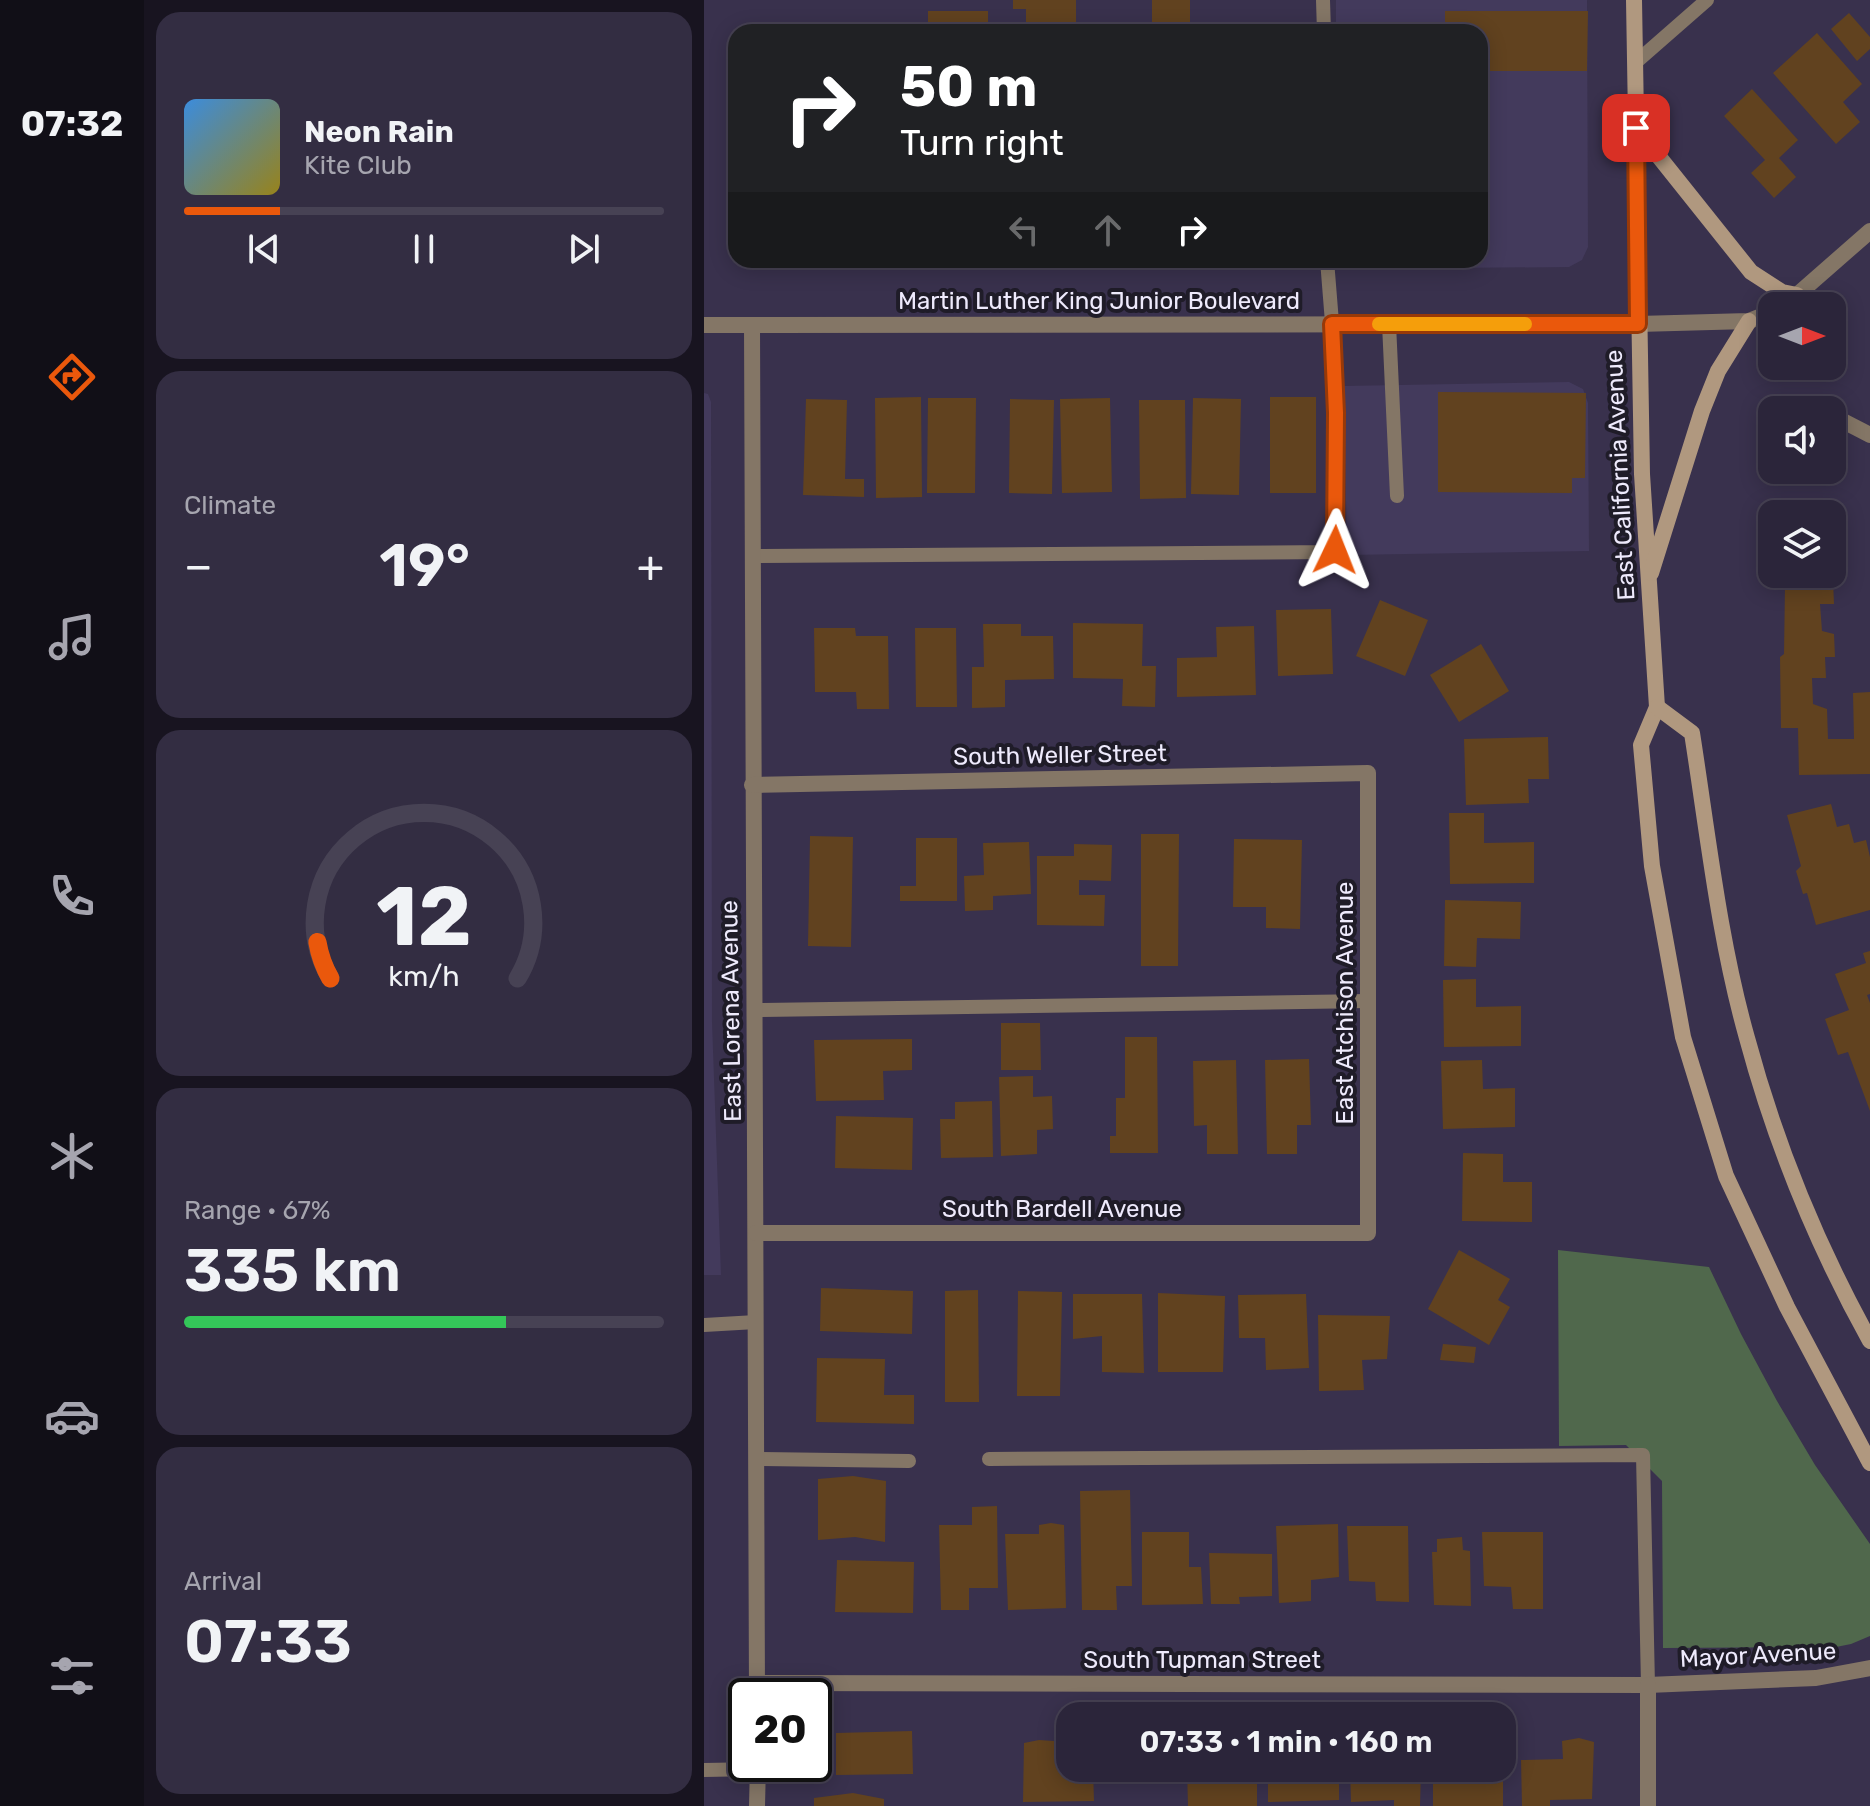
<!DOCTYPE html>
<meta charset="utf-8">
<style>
body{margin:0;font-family:Rubik,sans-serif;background:#332d42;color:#f1f3f6;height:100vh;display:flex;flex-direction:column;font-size:30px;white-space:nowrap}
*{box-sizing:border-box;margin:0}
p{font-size:26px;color:#a6a5af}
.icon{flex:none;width:44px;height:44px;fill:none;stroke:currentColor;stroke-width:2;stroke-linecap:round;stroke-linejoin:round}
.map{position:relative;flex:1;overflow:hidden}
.sheet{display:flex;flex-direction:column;gap:12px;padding:12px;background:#181420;width:560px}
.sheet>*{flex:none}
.guide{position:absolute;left:24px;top:24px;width:760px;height:244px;border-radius:24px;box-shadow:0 4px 20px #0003,0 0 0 2px #474254;background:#202124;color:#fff;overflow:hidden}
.needle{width:52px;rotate:90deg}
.buttons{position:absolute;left:1054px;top:292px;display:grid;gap:16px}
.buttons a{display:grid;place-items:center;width:88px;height:88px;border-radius:16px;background:#2b253a;box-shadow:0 4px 20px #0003,0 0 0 2px #474254;font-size:40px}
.speed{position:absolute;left:24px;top:1678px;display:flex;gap:16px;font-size:40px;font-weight:700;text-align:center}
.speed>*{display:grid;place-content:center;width:104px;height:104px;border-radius:50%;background:#2b253a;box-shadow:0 4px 20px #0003,0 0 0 2px #474254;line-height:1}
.speed .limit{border:4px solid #111;border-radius:12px;background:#fff;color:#111}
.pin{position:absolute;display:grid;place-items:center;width:68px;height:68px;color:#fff;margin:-34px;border-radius:16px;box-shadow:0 4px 12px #0006}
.me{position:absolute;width:88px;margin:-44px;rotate:2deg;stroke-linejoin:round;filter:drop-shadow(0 0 6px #0008)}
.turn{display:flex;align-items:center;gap:28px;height:168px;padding:0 40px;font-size:36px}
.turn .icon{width:104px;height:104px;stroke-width:2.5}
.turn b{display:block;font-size:56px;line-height:68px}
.lanes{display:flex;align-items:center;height:76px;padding:0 40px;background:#0003;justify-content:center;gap:40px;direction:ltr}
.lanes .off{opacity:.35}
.big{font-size:60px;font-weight:600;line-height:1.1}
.sheet .widget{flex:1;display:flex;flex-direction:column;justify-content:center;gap:12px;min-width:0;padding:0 28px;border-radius:24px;background:#332d42}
.sheet .dial{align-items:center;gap:0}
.dial svg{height:208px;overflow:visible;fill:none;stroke:#474254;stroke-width:7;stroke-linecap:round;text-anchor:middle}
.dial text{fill:#f1f3f6;stroke:none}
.song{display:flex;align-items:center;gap:24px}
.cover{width:96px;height:96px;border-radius:12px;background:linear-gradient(135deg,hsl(210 70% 55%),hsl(50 70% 35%))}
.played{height:8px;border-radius:4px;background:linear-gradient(90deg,#ea580c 20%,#474254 20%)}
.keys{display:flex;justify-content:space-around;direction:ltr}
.heat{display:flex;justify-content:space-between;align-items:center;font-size:44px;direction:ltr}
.charge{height:12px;border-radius:6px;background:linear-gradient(90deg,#34c759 67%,#474254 0)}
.trip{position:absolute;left:352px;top:1702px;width:460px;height:80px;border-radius:24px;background:#2b253a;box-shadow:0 4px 20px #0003,0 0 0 2px #474254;font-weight:600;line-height:80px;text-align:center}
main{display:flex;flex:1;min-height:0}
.dock{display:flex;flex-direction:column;width:144px;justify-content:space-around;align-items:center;background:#110f17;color:#a6a5af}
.dock .icon{width:56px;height:56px}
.dock .active{color:#ea580c}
.dock b{font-size:36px;color:#f1f3f6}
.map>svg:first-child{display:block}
.built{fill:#433a5c}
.green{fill:#50684c}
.building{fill:#61421f}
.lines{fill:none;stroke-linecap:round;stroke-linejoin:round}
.service{stroke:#847666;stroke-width:14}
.minor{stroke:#847666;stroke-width:16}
.tertiary{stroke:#847666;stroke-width:16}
.secondary{stroke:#b0987f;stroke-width:16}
.route-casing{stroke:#983908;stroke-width:20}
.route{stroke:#ea580c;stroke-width:14}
.slow{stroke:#f59e0b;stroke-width:14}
.labels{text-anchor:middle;stroke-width:8;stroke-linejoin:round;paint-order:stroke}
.street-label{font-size:24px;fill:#eeeafc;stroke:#1f1c28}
</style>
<main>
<nav class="dock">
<b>07:32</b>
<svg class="icon active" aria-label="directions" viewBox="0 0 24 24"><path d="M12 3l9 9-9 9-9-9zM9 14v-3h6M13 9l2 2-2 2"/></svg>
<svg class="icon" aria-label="music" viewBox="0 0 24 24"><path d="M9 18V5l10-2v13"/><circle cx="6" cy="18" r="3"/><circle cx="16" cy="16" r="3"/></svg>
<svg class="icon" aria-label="phone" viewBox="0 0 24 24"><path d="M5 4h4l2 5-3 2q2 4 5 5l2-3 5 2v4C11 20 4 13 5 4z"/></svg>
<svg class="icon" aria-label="climate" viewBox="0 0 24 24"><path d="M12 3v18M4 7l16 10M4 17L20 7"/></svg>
<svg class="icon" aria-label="car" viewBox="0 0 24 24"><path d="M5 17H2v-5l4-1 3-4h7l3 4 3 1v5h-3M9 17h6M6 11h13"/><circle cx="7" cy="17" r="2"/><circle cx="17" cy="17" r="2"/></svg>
<svg class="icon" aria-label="filters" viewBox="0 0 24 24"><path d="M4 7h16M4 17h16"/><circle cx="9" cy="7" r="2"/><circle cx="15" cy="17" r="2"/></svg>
</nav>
<section class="sheet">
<div class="widget">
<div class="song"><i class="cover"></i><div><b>Neon Rain</b><p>Kite Club</p></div></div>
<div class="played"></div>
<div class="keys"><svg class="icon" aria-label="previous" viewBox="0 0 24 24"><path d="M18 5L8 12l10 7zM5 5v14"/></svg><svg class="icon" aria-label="pause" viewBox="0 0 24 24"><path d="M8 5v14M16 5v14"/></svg><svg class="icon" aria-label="next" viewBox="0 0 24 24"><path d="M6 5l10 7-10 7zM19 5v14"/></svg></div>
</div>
<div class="widget"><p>Climate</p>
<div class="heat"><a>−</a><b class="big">19°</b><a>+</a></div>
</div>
<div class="widget dial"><svg viewBox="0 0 100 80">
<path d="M14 69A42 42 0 1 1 86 69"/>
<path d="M14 69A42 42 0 0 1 9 55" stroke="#ea580c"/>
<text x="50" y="56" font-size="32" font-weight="700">12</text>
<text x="50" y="72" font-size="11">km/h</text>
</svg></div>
<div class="widget"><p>Range · 67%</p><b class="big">335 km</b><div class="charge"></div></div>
<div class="widget"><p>Arrival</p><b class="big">07:33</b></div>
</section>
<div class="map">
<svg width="1166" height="1806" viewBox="0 0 1166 1806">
<rect width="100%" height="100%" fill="#39314d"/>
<g class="built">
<path d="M632,0h251l1,247 -6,13 -13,7 -231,2v-9h142v-228h-144z"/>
<path d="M865,382l14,7 5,14 1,148 -242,4 -3,-169z"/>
<path d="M0,393l4,1 3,8 1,620 9,253h-17z"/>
</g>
<path class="green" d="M854,1250l151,17 32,67 36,67 38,64 55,79v92l-19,8 -15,3 -173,1 -1,-167 -36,-36 -67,1z"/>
<g class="building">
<path d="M309,0h63v32h-50v-23h-13z"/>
<rect x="448" y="0" width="38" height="32"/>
<rect x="224" y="11" width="60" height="21"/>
<path d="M741,11h143l-1,60h-107v-39h-127v-6l92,1z"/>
<path d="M1145,13l21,24v12l-13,12 -26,-32z"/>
<path d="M1113,33l45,51 -19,18 17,20 -24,22 -63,-71z"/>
<path d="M1048,89l46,51 -19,18 17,19 -22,21 -23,-25 14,-13 -41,-44z"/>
<path d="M734,392l148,1 -1,85h-13v15l-134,-1z"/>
<path d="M217,397l1,100 -46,1 -1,-100z"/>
<rect x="566" y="397" width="46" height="96"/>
<path d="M224,398h48l-1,95h-48z"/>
<path d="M406,398l2,94 -50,1 -2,-94z"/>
<path d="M489,398l48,1 -2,96 -48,-1z"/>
<path d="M102,399l41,1 -2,79h19v18l-61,-2z"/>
<path d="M306,399l44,1 -2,94 -43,-1z"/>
<path d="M435,400h46l1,98 -46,1z"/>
<path d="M1094,509h42v34h-8v-29h-34z"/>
<path d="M1074,574h49v3l6,3 1,24h-14l2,27 12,3 1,23h-10l1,21h-14l1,26 14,5 1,30h26l-1,-46 17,-1v82l-71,1 -1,-47h-17l-1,-71 4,-3 1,-68 -6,2z"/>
<path d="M676,600l48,20 -23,56 -49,-20z"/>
<path d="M627,609l2,65 -55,2 -2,-66z"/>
<path d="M369,623l70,1 -1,42h14l-1,41 -33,-1 1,-27 -50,-1z"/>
<path d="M279,624h38v12h32l1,43 -49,1v27l-33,1v-41h12z"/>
<path d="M550,626l2,69 -79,2v-39l40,-1 -1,-30z"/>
<path d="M110,628h41l1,8h32l1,73h-32l-1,-17h-41z"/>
<path d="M211,628h41l1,79h-41z"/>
<path d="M777,644l28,47 -50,31 -29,-47z"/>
<path d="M844,737l1,42h-21l1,24 -63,2 -2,-66z"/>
<path d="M1127,804l6,23 12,-3 5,19 12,-3 4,17v53l-54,15 -9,-32 -4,1 -7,-23 5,-5 -14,-51z"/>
<path d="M745,813h35v30l50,-1v41l-84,1z"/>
<path d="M437,834h38l-1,132h-37z"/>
<path d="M106,836l43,1 -2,110 -43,-1z"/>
<path d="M212,838h41v63h-57v-15h16z"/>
<path d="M530,839l68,1 -2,89 -34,-1v-21h-33z"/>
<path d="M325,842l2,52 -38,2v14l-28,1 -1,-35 20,-1 -1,-32z"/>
<path d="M370,844l38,1 -1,36 -32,-1v15h26l-1,31 -67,-1v-69h37z"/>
<path d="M741,900l76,2 -1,37 -43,-1 -1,29 -32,-1z"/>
<path d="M1166,951v43l-3,1 3,8v108l-22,-59 -10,3 -13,-36 24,-9 -14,-36 31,-11 -3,-10z"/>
<path d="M772,979v28l45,-1v40l-77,1 -1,-67z"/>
<path d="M297,1023h39l1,47h-40z"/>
<path d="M421,1037h32l1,116h-48v-17h6v-38h9z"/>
<path d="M208,1039v31l-29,1 1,29 -68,1 -2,-61z"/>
<path d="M605,1059l2,66h-14v29h-30l-2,-94z"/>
<path d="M532,1060l2,94h-31v-29l-13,1 -1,-65z"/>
<path d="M778,1060l1,29 32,-1v39l-72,2 -2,-68z"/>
<path d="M329,1076v21l19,-1 1,33 -16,1v24l-36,2 -2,-79z"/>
<path d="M288,1101l1,56 -52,1 -1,-39h15v-17z"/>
<path d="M132,1116l77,2 -1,52 -77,-2z"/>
<path d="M759,1153l40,1v28h29v40l-70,-1z"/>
<path d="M755,1250l51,29 -12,21 12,7 -21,38 -61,-36z"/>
<path d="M117,1288l92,3 -1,43 -92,-3z"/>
<path d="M274,1290l1,112h-34v-111z"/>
<path d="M314,1291l44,1 -2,104h-43z"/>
<path d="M454,1293l67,3 -2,76h-65z"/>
<path d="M369,1294h69l2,79 -42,-1v-36l-29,3z"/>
<path d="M602,1294l3,74 -43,2 -1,-32h-26l-1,-43z"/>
<path d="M614,1315l72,1 -3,43 -25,1 2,30 -45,1z"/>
<path d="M739,1344l33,3 -2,16 -34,-3z"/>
<path d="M113,1358l68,1 -1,36h30v29l-98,-2z"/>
<path d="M149,1476l33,5 -1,61 -30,-5 -37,3v-61z"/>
<path d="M426,1490l2,96h-16l1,24h-35l-2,-119z"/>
<path d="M293,1506l1,82h-29v22h-28l-2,-85h33v-18z"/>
<path d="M347,1523l13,2 2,83 -58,2 -3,-76h34v-9z"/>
<path d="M634,1524l1,53 -28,3v21l-32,2 -3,-77z"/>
<path d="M643,1526h61l1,76 -33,-1 -1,-19 -26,-1z"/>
<path d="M438,1532h47v35h12l2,37 -61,1z"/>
<path d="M778,1532h61v77h-30l-2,-22 -27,-1z"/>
<path d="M758,1537l1,13 7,1 1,55 -37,-1 -2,-53h5v-13z"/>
<path d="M505,1553l63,1v42l-33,1 1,7h-29z"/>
<path d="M133,1560l77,2 -1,51 -78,-1z"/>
<path d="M208,1731l1,43 -77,1v-42z"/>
<path d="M875,1738l15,4 -2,57 -42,1v6h-28l-1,-46 42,-1 -1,-18z"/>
<path d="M335,1740l15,1 2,19h14v8h23l1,33 -71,1 1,-59z"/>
<path d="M483,1768h70v38h-69z"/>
<path d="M564,1768h71v32l-71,2z"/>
<path d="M646,1768h71l-1,38h-26v-6l-43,2z"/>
<rect x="729" y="1768" width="70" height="38"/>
<path d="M149,1793l31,6v7h-70v-8z"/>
</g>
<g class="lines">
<g class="service">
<path d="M619,0l1,32"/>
<path d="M931,63l72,-63"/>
<path d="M685,324l8,172"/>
<path d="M48,556l581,-4 4,-7 -2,-185 -8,-100"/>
<path d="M52,1010l613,-9"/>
<path d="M0,1325l52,-3"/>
<path d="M52,1459l153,2"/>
<path d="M285,1459l654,-4 5,230"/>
<path d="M0,1770l54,-1"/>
</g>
<g class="minor">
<path d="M48,325l5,1371"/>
<path d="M1139,421l27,14"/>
<path d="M48,785l616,-12v460h-612"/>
<path d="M53,1683l891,2 168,-7 54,-10"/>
<path d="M944,1685v121"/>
<path d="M53,1806l1,-42"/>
</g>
<g class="tertiary">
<path d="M1077,306l16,-11 73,-64"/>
<path d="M0,325l934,-1 111,-3 23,-9"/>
</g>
<g class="secondary">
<path d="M930,0l8,474 15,233 -16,38 11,121 31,171 43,139 61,131 83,156"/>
<path d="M932,128l115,144 31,20 15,3"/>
<path d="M947,573l51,-162 16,-40 31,-50"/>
<path d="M953,707l35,26c16,102 27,206 55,305 28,104 71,209 123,303"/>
</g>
</g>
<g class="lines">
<defs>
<path id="route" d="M631,550l1,-137 -4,-89h306l-2,-196"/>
</defs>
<use href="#route" class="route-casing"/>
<use href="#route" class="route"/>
<path class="slow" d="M675,324h146"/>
</g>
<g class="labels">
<g class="street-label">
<text x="395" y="309">Martin Luther King Junior Boulevard</text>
<text transform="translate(916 475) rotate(-93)" y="8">East California Avenue</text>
<text transform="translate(356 755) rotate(-1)" y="8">South Weller Street</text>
<text transform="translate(641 1003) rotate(-90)" y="8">East Atchison Avenue</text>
<text transform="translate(27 1011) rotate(-91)" y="8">East Lorena Avenue</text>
<text x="358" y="1217">South Bardell Avenue</text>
<text transform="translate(1054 1655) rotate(-3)" y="8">Mayor Avenue</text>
<text x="498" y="1668">South Tupman Street</text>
</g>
</g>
</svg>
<div class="buttons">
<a><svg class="needle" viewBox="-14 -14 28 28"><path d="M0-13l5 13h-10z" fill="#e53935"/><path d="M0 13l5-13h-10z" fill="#a6a5af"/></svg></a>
<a><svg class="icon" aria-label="sound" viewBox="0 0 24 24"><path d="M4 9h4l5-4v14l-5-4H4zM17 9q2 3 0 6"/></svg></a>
<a><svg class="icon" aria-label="layers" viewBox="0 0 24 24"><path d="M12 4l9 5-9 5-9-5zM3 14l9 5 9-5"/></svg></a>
</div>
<div class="speed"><div class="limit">20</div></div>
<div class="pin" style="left:932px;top:128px;background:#d93025"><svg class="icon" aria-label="arrive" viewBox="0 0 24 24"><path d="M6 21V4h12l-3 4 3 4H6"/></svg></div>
<svg class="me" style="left:631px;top:550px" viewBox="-20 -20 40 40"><path d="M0-17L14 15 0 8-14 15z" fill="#ea580c" stroke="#fff" stroke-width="4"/></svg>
<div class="trip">07:33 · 1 min · 160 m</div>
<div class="guide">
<div class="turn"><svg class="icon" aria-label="right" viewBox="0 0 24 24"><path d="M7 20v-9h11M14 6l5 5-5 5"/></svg><div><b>50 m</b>Turn right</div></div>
<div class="lanes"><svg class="icon off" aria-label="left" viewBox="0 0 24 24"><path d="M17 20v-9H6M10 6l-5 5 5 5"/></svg><svg class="icon off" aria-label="ahead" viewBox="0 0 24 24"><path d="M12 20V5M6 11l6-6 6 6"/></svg><svg class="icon" aria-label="right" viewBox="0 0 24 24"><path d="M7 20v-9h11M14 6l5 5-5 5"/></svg></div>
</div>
</div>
</main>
